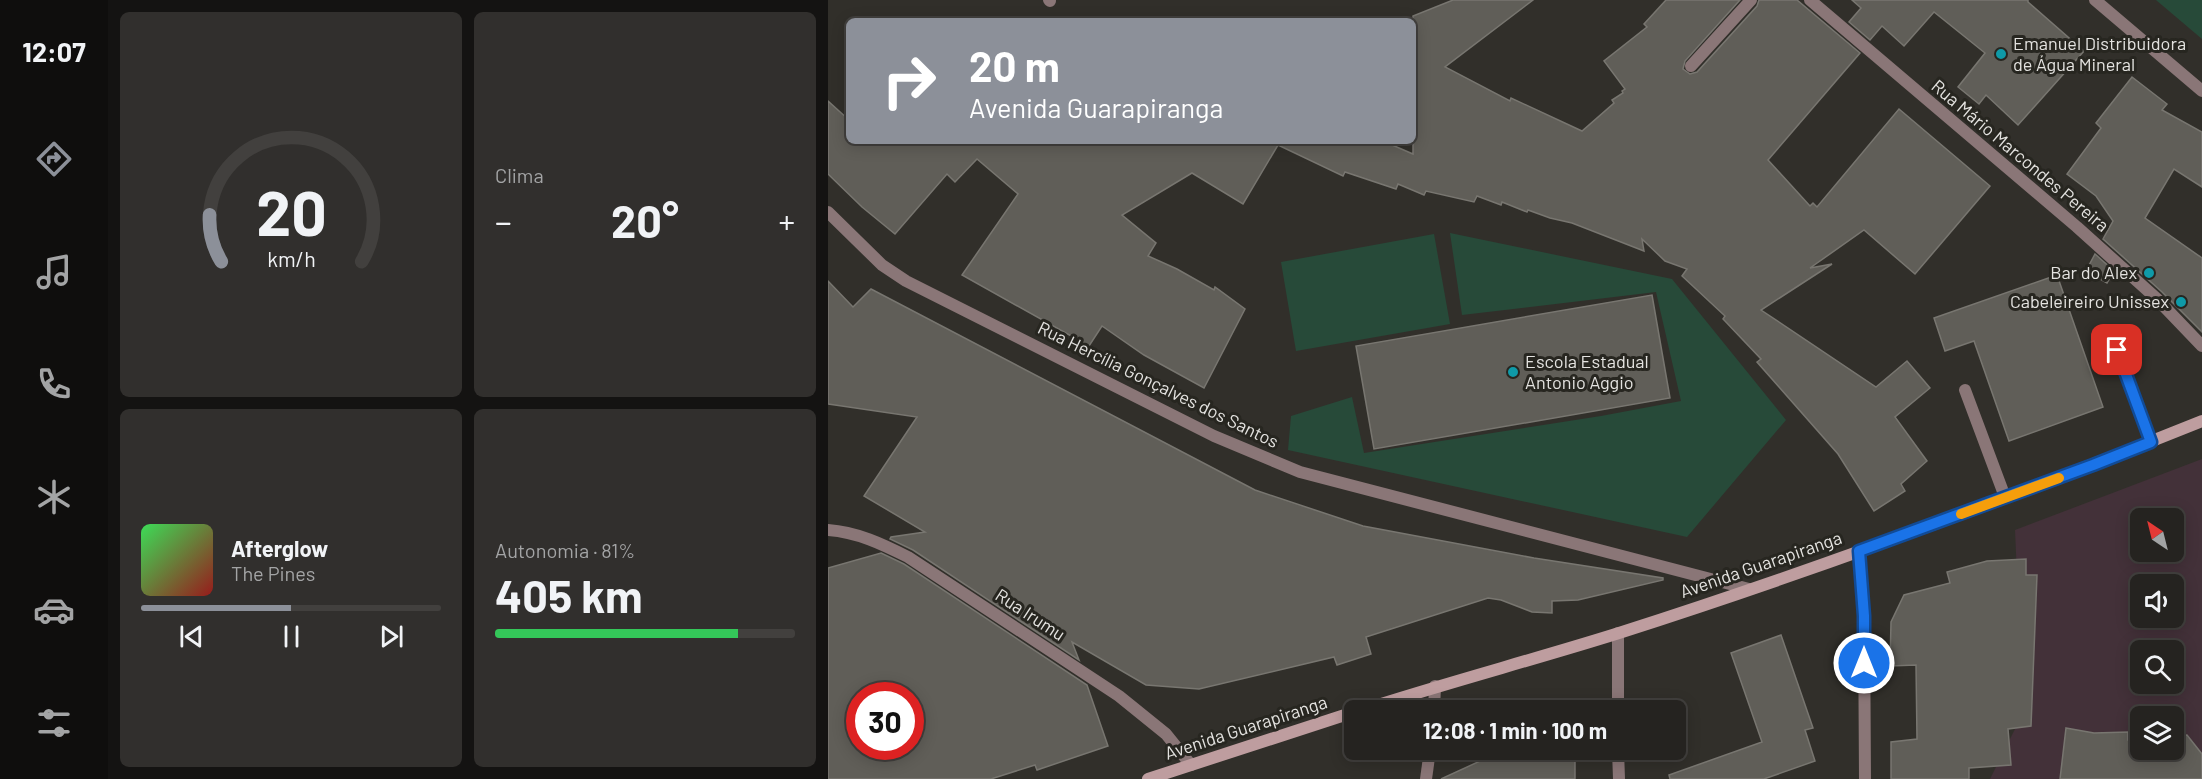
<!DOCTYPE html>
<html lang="pt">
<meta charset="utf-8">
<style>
body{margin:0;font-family:Barlow,sans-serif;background:#312f2d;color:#f1f3f6;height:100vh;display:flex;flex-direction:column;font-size:22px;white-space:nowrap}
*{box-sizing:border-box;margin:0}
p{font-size:20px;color:#a3a4a5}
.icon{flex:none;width:33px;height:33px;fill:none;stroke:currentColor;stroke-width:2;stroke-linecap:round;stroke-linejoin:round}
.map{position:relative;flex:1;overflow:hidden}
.side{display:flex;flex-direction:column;gap:12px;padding:12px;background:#141312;width:720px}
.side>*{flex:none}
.top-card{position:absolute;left:18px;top:18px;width:570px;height:126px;border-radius:9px;box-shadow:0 3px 15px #0003,0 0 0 2px #42403e;background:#8c9099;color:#fff;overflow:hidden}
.needle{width:39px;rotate:325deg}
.buttons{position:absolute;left:1302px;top:508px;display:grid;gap:12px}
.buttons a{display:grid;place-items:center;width:54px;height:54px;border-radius:9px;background:#252320;box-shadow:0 3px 15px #0003,0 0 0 2px #42403e;font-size:30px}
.speed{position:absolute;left:18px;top:682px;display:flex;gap:12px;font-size:30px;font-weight:700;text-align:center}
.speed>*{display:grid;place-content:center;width:78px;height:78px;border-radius:50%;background:#252320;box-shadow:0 3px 15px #0003,0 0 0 2px #42403e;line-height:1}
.speed .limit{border:9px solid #d22;background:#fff;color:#111}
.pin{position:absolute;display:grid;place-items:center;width:51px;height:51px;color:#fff;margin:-26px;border-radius:12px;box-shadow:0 3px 9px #0006}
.me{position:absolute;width:66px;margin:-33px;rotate:0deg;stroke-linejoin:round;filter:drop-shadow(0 0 4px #0008)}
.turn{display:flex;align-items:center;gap:21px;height:126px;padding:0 24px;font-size:27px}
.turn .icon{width:78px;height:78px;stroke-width:2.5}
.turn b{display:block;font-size:42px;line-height:51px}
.big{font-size:45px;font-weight:700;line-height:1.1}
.side .widget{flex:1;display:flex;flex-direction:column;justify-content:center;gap:9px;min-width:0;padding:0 21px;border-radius:9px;background:#312f2d}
.side .dial{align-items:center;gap:0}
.dial svg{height:156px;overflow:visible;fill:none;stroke:#42403e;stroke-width:7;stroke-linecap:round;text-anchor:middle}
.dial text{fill:#f1f3f6;stroke:none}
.song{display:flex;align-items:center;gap:18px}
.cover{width:72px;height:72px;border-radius:9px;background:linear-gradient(135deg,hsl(130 70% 55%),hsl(0 70% 35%))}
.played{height:6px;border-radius:3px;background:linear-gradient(90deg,#8c9099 50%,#42403e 50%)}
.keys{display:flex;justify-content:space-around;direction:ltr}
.heat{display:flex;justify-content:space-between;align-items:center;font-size:33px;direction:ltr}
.charge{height:9px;border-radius:4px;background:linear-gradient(90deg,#34c759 81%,#42403e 0)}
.side .tiles{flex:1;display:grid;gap:12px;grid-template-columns:repeat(2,1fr)}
.trip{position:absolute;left:516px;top:700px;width:342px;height:60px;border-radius:9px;background:#252320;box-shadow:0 3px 15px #0003,0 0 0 2px #42403e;font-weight:700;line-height:60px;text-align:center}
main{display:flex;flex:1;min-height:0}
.menu{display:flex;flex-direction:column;width:108px;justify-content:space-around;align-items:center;background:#0f0e0d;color:#a3a4a5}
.menu .icon{width:42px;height:42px}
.menu .selected{color:#8c9099}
.menu b{font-size:27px;color:#f1f3f6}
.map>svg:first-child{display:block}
.education{fill:#433139;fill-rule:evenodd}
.green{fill:#274a39}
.building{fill:#605e58;stroke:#787670;stroke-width:1.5;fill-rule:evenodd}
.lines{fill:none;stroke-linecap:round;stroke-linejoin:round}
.service{stroke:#8a7677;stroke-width:12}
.minor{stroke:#8a7677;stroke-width:12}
.secondary{stroke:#be9d9f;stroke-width:12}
.route-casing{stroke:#114b97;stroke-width:15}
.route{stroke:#1a73e8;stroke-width:10}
.slow{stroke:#f59e0b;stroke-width:10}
.culture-dot{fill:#0f9aa8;stroke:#272620;stroke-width:2}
.labels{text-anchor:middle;stroke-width:6;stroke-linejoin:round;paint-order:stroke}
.poi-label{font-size:18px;fill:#e4e3e0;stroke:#272620;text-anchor:start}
.street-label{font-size:18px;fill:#e4e3e0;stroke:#272620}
</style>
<main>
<nav class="menu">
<b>12:07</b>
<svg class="icon selected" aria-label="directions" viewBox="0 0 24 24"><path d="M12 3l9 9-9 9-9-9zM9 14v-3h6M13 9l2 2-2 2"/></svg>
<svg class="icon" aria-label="music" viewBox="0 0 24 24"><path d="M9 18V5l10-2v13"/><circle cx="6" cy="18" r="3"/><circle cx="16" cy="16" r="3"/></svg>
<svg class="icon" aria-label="phone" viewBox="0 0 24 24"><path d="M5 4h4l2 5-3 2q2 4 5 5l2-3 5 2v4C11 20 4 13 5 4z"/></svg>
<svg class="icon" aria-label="climate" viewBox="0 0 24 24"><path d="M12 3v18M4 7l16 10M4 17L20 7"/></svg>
<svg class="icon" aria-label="car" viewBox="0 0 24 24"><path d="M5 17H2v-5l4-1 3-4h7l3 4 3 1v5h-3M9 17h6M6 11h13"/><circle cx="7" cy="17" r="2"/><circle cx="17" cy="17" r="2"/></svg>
<svg class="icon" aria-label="filters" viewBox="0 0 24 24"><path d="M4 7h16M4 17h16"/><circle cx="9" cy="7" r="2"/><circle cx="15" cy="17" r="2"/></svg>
</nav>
<section class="side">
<div class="tiles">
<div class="widget dial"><svg viewBox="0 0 100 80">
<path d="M14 69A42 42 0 1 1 86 69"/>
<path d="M14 69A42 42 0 0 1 8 45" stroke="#8c9099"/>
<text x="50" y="56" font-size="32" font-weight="700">20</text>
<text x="50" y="72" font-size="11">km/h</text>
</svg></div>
<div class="widget"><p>Clima</p>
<div class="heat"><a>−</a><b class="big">20°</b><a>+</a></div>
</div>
<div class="widget">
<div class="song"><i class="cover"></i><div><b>Afterglow</b><p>The Pines</p></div></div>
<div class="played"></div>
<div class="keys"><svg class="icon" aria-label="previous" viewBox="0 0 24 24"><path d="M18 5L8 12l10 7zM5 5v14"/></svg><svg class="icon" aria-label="pause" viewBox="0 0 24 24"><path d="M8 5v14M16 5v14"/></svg><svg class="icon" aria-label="next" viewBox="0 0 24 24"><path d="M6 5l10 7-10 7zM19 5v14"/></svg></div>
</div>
<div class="widget"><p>Autonomia · 81%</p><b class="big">405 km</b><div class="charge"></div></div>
</div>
</section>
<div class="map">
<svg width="1374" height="779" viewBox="0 0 1374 779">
<rect width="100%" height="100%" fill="#312f2a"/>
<path class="education" d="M1374,459v320h-212l33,-66 -8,-183zM1312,519h34v33h-34zM1312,585h34v33h-34zM1312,651h34v33h-34zM1312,717h34v33h-34z"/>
<g class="green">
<path d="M1328,0h46v39z"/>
<path d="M622,233l222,46 114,141 -99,117 -399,-87 3,-34 61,-19 12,56 237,-37 80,-15 -25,-109 -194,23z"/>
<path d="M606,234l16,90 -154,27 -15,-89z"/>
</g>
<g class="building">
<path d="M625,0h80l-88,67 65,34 1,-3 71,33 32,-28 -2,-3 11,-7 -1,-2 3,-2 -21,-28 43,-34 -3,-3 22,-24h74l-55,61 -2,8 7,5 7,-2 60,-66 2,-6h38l63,53 -92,107 42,46 3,-3 4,4 82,-98 91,77 -75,88 -51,-44 -54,38 22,-4 -71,46 115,77 31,-26 23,27 -35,29 32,44 -26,23 4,7 -31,20 -36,-57 -81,-92 4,-3 -38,-40 2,-3 -43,-40 5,-7 -22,-8 -23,-22 2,12 -72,-28 -22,-5 -22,-8 -1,2 -25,-10 -1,3 -24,-9 -3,6 -48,-11 -2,4 -26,-11 -2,5 -51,-17 -2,4 -65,-31 -35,59 -51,-31 -70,42 34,28 -8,13 29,13 37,21 1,-3 30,22 -41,79 -60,-33 -42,-29 -13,20 -127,-71 56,-81 -41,-35 -22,23 -8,-8 -52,60 -33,-27 -34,-33v-73l21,19v21h534l30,13v-138z"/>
<path d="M1024,0h176v2l56,49 -66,74 -32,-30 -7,9 -21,-17 27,-34 -51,-41 -30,34 -22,-20 -12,14 -21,-18 12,-14z"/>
<path d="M1304,77l35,27 -5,6 40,22v55l-28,-18 -29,49 57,40v74l-40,-40 -59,-53 10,-18 -17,-25 -29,-22 34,-46 -5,-5z"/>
<path d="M1267,254l19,17 -7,12 -21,-12z"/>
<path d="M1229,275l46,132 -94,34 -35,-100 -29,10 -11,-33z"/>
<path d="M0,281l25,26 18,-18 384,201 108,36 171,32 129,20v2l-85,20 -26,1v12l-20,-1 -31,-12 -13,-2 -122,39 5,17 -34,11 -3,-8 -135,32 -53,-4 -74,-43 7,18 -166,-110 -23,-11 1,-2 34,-5 -61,-36 53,-79 -89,-13z"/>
<path d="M824,295l18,103 -296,51 -18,-103z"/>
<path d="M53,553l23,11 183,121 21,61 -71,24 -2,-5 -44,14h-163v-211zM32,696h50v51h-50z"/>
<path d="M1198,559v16h11l-6,151 -23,3 3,36 -42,3v11h-78v-37l26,-3 -1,-74 -26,1 1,-44 13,-27 46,-12 -3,-11 40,-11z"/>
<path d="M953,635l32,93 -8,2 10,31 -51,18h-94l-1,-4 93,-33 -31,-89z"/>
<path d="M1238,728l28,5 34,-1v8l12,-1v11h34v-14l13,-1 15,19v25h-142z"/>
<path d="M676,750h71v29h-134z"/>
</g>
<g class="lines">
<g class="service">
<path d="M1289,350l34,92"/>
<path d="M1137,390l40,107"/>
</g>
<g class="minor">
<path d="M221,0l1,1"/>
<path d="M982,0l267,227 79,71 46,48"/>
<path d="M1267,0l107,91"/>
<path d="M863,66l60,-66"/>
<path d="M0,212l54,53 24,16 308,155 86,36 449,117"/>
<path d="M0,530c29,2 54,14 80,27l211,139 47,38 25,31"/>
<path d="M1031,551l5,65 1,163"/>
<path d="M606,711l1,-25"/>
<path d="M790,711v-78"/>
<path d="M790,750l1,29"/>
<path d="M598,779l4,-29"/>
</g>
<g class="secondary">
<path d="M531,711c86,-28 174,-51 260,-78 197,-63 391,-135 583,-212"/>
<path d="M320,779l206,-67"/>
</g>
</g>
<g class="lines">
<defs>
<path id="route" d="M1036,663v-47l-5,-65 234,-86 58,-23 -34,-92"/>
</defs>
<use href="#route" class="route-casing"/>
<use href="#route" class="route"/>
<path class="slow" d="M1133,514l98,-36"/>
</g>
<g class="culture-dot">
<circle cx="1173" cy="54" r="6"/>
<circle cx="1321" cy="273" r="6"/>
<circle cx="1353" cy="302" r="6"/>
<circle cx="685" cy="372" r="6"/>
</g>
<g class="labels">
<g class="poi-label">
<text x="1185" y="50">Emanuel Distribuidora<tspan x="1185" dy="21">de Água Mineral</tspan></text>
<text x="1309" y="279" text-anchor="end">Bar do Alex</text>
<text x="1341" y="308" text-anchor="end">Cabeleireiro Unissex</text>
<text x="697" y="368">Escola Estadual<tspan x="697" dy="21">Antonio Aggio</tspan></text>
</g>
<g class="street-label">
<text transform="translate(1192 156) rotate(40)" y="6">Rua Mário Marcondes Pereira</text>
<text transform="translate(330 385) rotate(26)" y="6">Rua Hercília Gonçalves dos Santos</text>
<text transform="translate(933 565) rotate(-19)" y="6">Avenida Guarapiranga</text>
<text transform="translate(202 615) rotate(33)" y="6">Rua Irumu</text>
<text transform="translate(418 728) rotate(-18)" y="6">Avenida Guarapiranga</text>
</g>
</g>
</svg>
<div class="buttons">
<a><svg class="needle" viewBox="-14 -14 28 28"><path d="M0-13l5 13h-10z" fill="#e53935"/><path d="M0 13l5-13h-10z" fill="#a3a4a5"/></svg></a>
<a><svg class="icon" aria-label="sound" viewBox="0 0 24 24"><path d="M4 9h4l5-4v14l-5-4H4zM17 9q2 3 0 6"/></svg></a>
<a><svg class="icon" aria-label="search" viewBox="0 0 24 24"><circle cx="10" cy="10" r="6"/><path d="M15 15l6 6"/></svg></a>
<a><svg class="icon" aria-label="layers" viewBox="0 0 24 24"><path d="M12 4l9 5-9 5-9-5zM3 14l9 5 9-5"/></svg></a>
</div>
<div class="speed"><div class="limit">30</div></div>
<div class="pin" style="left:1289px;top:350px;background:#d93025"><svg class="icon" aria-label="arrive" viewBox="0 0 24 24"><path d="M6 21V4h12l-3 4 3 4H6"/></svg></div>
<svg class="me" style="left:1036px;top:663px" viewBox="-20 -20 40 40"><circle r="17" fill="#1a73e8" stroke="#fff" stroke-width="3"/><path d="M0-11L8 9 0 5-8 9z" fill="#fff"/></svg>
<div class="trip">12:08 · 1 min · 100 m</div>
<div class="top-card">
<div class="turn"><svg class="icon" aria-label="right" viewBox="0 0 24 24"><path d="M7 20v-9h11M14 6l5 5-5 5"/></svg><div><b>20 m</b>Avenida Guarapiranga</div></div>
</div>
</div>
</main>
